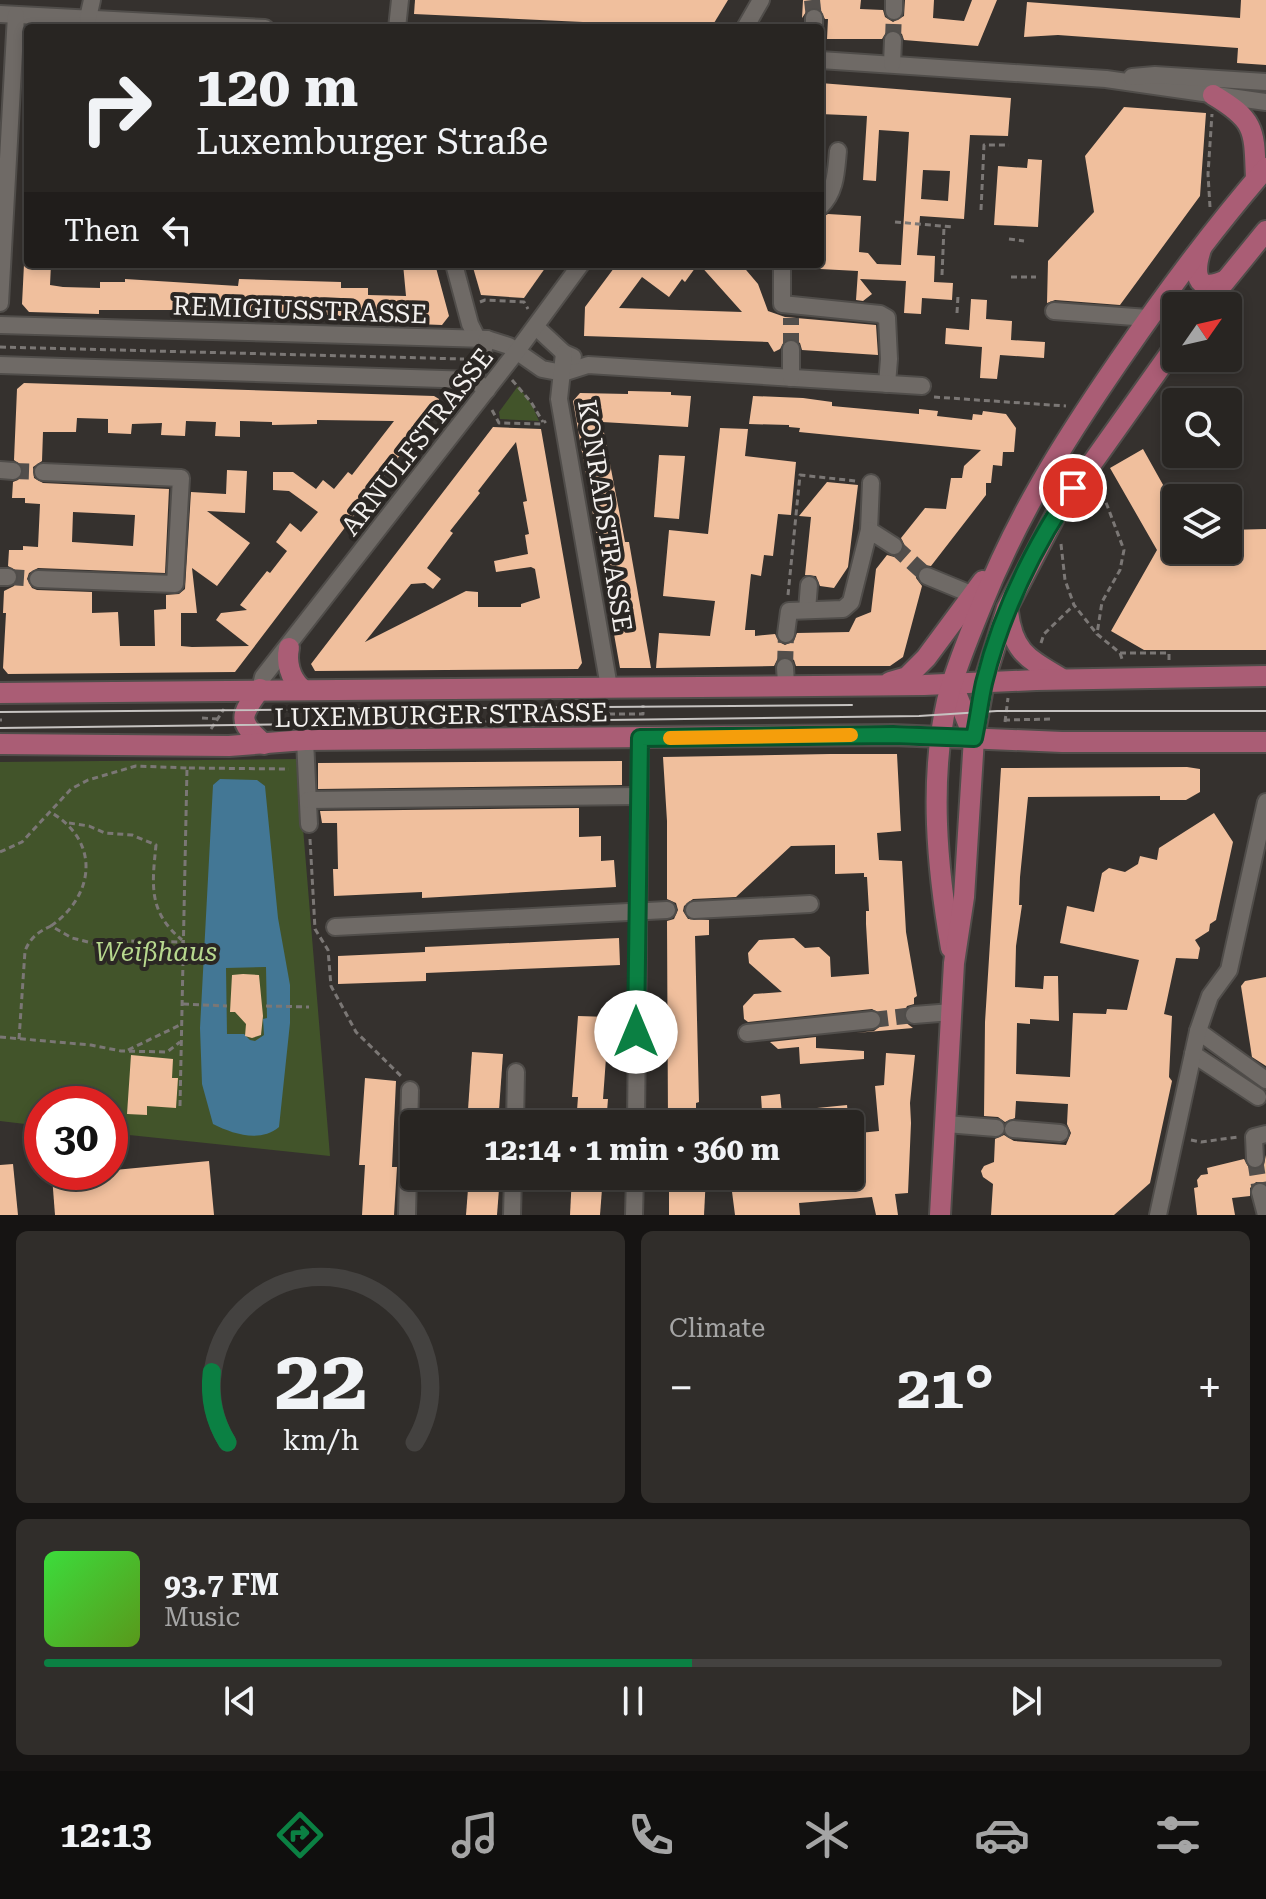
<!DOCTYPE html>
<meta charset="utf-8">
<style>
body{margin:0;font-family:"Roboto Serif",serif;background:#302d2a;color:#f1f3f6;height:100vh;display:flex;flex-direction:column;font-size:30px;white-space:nowrap}
*{box-sizing:border-box;margin:0}
p{font-size:26px;color:#a5a5a5}
.icon{flex:none;width:44px;height:44px;fill:none;stroke:currentColor;stroke-width:2;stroke-linecap:round;stroke-linejoin:round}
.map{position:relative;height:1215px;overflow:hidden}
.details{display:flex;flex-direction:column;gap:16px;padding:16px;background:#161413;flex:1}
.details>*{flex:none}
.banner{position:absolute;left:24px;top:24px;width:800px;height:244px;border-radius:8px;box-shadow:0 4px 12px #0003,0 0 0 2px #444240;background:#282522;color:#f1f3f6;overflow:hidden}
.needle{width:52px;rotate:56deg}
.fabs{position:absolute;left:1162px;top:292px;display:grid;gap:16px}
.fabs a{display:grid;place-items:center;width:80px;height:80px;border-radius:8px;background:#282522;box-shadow:0 4px 12px #0003,0 0 0 2px #444240;font-size:40px}
.speed{position:absolute;left:24px;top:1086px;display:flex;gap:16px;font-size:40px;font-weight:700;text-align:center}
.speed>*{display:grid;place-content:center;width:104px;height:104px;border-radius:50%;background:#282522;box-shadow:0 4px 12px #0003,0 0 0 2px #444240;line-height:1}
.speed .limit{border:12px solid #d22;background:#fff;color:#111}
.pin{position:absolute;display:grid;place-items:center;width:68px;height:68px;color:#fff;margin:-34px;border:4px solid #fff;border-radius:50%;box-shadow:0 2px 8px #0007}
.me{position:absolute;width:88px;margin:-44px;rotate:0deg;stroke-linejoin:round;filter:drop-shadow(0 0 6px #0008)}
.turn{display:flex;align-items:center;gap:28px;height:168px;padding:0 40px;font-size:36px}
.turn .icon{width:104px;height:104px;stroke-width:2.5}
.turn b{display:block;font-size:56px;line-height:68px}
.then{display:flex;align-items:center;height:76px;padding:0 40px;background:#0003;gap:16px;font-size:30px}
.big{font-size:60px;font-weight:700;line-height:1.1}
.details .widget{flex:1;display:flex;flex-direction:column;justify-content:center;gap:12px;min-width:0;padding:0 28px;border-radius:12px;background:#302d2a}
.details .dial{align-items:center;gap:0}
.dial svg{height:208px;overflow:visible;fill:none;stroke:#444240;stroke-width:7;stroke-linecap:round;text-anchor:middle}
.dial text{fill:#f1f3f6;stroke:none}
.song{display:flex;align-items:center;gap:24px}
.cover{width:96px;height:96px;border-radius:12px;background:linear-gradient(135deg,hsl(120 70% 55%),hsl(90 70% 35%))}
.played{height:8px;border-radius:4px;background:linear-gradient(90deg,#0b8043 55%,#444240 55%)}
.keys{display:flex;justify-content:space-around;direction:ltr}
.heat{display:flex;justify-content:space-between;align-items:center;font-size:44px;direction:ltr}
.details .tiles{flex:1;display:grid;gap:16px;grid-template-columns:1fr 1fr}
.widget:last-child{grid-column:span 2}
.trip{position:absolute;left:400px;top:1110px;width:464px;height:80px;border-radius:8px;background:#282522;box-shadow:0 4px 12px #0003,0 0 0 2px #444240;font-weight:700;line-height:80px;text-align:center}
.dock{display:flex;height:128px;justify-content:space-around;align-items:center;background:#100f0e;color:#a5a5a5}
.dock .icon{width:56px;height:56px}
.dock .selected{color:#0b8043}
.dock b{font-size:36px;color:#f1f3f6}
.map>svg:first-child{display:block}
.green{fill:#42542a}
.water{fill:#437795;fill-rule:evenodd}
.building{fill:#f0bf9d;fill-rule:evenodd}
.lines{fill:none;stroke-linecap:round;stroke-linejoin:round}
.minor-tunnel{stroke:#524e4b;stroke-width:16;stroke-dasharray:16 8;stroke-linecap:butt}
.minor-casing{stroke:#504d4a;stroke-width:20}
.major-casing{stroke:#504d4a;stroke-width:24}
.path{stroke:#7b7775;stroke-width:3;stroke-dasharray:6 4;stroke-linecap:butt}
.minor{stroke:#6f6a66;stroke-width:16}
.major{stroke:#aa5d75;stroke-width:20}
.tram{stroke:#c6c3c1;stroke-width:2}
.route-casing{stroke:#07532c;stroke-width:20}
.route{stroke:#0b8043;stroke-width:14}
.slow{stroke:#f59e0b;stroke-width:14}
.labels{text-anchor:middle;stroke-width:8;stroke-linejoin:round;paint-order:stroke}
.street-label{font-size:26px;fill:#f3f0ee;stroke:#2b2724}
.park-label{font-size:26px;font-style:italic;fill:#b7d88e;stroke:#2b2724}
</style>
<div class="map">
<svg width="1266" height="1215" viewBox="0 0 1266 1215">
<rect width="100%" height="100%" fill="#35312e"/>
<g class="green">
<path d="M518,386l14,19 7,16 -39,-2 -1,-7z"/>
<path d="M300,759l-2,8 32,389 -220,-23v-29h-68v22l-42,-5v-359z"/>
</g>
<path class="water" d="M220,779l37,1 8,6 13,132 12,67v38l-11,104c-19,16 -46,7 -66,-3l-11,-40 -2,-56 13,-243zM266,967l1,51 -4,1 1,16 -9,6 -5,-1 -6,-6h-17l-1,-66z"/>
<g class="building">
<path d="M415,0h313l-17,28 -297,-14z"/>
<path d="M803,0h58l-1,9 23,1 2,7 8,5 11,-6 1,-16h29l-1,18 31,3 8,-21h25l-19,46 -74,-6 -2,-6 -8,-5 -7,2 -5,8h-55l1,-20h-3l-5,-10 -5,-2 -7,2 -6,9z"/>
<path d="M1241,0h25v65l-29,-2 1,-15 -180,-13 -34,2 3,-35 213,16z"/>
<path d="M820,83l191,15 -3,38 -38,-1 -6,84 -44,-3 -3,39 18,1 -1,26 19,1 -1,17 -30,-2 -1,16 -17,-1 2,-32 -46,-2 12,15 -9,7 -7,-1 2,-29 -38,-2 1,-51 7,-4 33,2 -2,36 9,1 9,11 24,1 8,-133 -30,-2 -3,51 -13,-1 4,-64 -47,-2zM923,170l27,1 -2,30 -27,-2z"/>
<path d="M1124,107l82,6 -6,83 -80,109 -65,-5 -8,3 1,-42 46,-49 -9,-56z"/>
<path d="M1028,159l14,1 -4,67 -44,-2 4,-59 29,2z"/>
<path d="M24,264h27l-1,21 13,2 37,1v-6h25v-3l113,7 1,-7 102,3v6h27v7l38,1 -3,-32h32l14,52 -7,9 -77,-3v-5l-186,-7h-80v4l-70,-2 -7,-8z"/>
<path d="M472,264h76l-24,34 -43,-3z"/>
<path d="M617,264h81l-13,18 -3,-3 -13,18 -27,-20 -23,31 123,4 -43,-48h42l17,20 10,27 17,6 91,8 2,30 -76,-5 -2,-7 -8,-5 -7,2 -5,9 -6,3 -6,-10 -184,-6 1,-29z"/>
<path d="M971,299l16,1 -1,19 26,2 -1,19 34,2 -1,16 -44,-3 -3,24 -17,-1 2,-31 -37,-3 1,-16 23,2z"/>
<path d="M24,383l410,13 5,3v5l-204,268 -227,2 -5,-6 3,-55h-3l1,-22 10,-5 5,-8 -2,-7 -9,-5 1,-16h14v-4l15,1 2,-43 -15,-1v-5h-13l1,-16 5,-2 6,-7 -2,-7 -8,-6 3,-71zM77,418l31,1v14l23,1 1,-10 30,-1 -1,12 24,1 1,-15 30,1 -1,14 25,1v-16l32,1v3l45,-1v-4l77,1 -42,54 -4,-3 -14,17 -11,-9 -7,9 -23,-17h-20v18l16,1 29,21 -17,20 -11,-9 -14,19 11,9 -17,22 -3,-2 -27,34 7,5 -26,3 -5,7 33,26 -57,1 -11,-1v-33h16l-5,-45 25,18 33,-43 -43,-32 38,2 2,-42 -20,-1 -1,24 -35,-2 -6,97 -6,5 -13,1v14l-12,1 1,36h-35l-2,-34 -26,1v-21l-55,-2 -5,-2 -5,-9 2,-6 9,-5 127,5 4,-84 -126,-6 -9,-5 -1,-11 9,-6 1,-29h33zM73,512l62,3 -2,31 -61,-4z"/>
<path d="M628,391l43,1v3l20,1 -3,31 -86,-5 23,120h4l22,126h-31l-47,-267 7,-8 48,1z"/>
<path d="M753,396l50,2 29,4v4l87,8v-5l19,2 -1,5 35,4 1,-6 9,1 1,-4 23,3 10,14 -2,24h-11l-1,14 -9,-1 -2,18h-5v12l-55,71 -6,-1 -8,6 -1,7 6,8 -19,71 -13,9h-94l-2,-6 -9,-4 -7,2 -4,8 -118,2 3,-35 51,3 5,-35 -52,-5 6,-66 39,4 12,-106 28,1 -3,27 51,6 -5,53 -13,-1 -5,42 -9,-1 -3,21 -10,-2 -6,56h10v6l20,-2 4,8 6,3 9,-4 3,-8 52,-1 7,-14 15,-6 5,-43 11,-14 7,2 9,-4 2,-7 -4,-8 24,-30 21,1 5,-31h11l2,-12 17,-16 -182,-18 1,-4 -11,-1v-2l-40,-1z"/>
<path d="M493,427l48,2 41,234 -4,6 -263,2 -4,-7zM516,442l11,59 -4,1 6,32 -4,1 3,19 -34,7 2,11 35,-5 4,2 5,29 -19,6v3h-43v-15l-12,-1 -101,51 46,-58 14,-1 8,6 8,-10 -14,-11 26,-35 -3,-2 30,-38 -2,-2z"/>
<path d="M1143,449l33,59v42h52v-20l38,-1v121h-122l-33,-19 46,-81 -47,-82z"/>
<path d="M659,455l26,1 -6,63 -25,-2z"/>
<path d="M827,482l31,3 -10,82 -14,21 -14,-2 -4,-10 -11,-1 6,-58 -12,-1z"/>
<path d="M830,754h67l4,77 -24,2 2,27 23,1 4,71 11,64 -3,2v6l-7,2 -4,9 2,7 8,6 -57,5 18,-2 8,-6 -1,-11 -9,-5 -124,13 -4,-3 -1,-13 11,-12 28,-2 -33,-29 -1,-10 11,-13 35,-2 11,10 14,-1 11,10 1,20 38,-3 -3,-50v-13h3l-2,-34h-3v-4l-29,1v-29l-44,1 -55,51 -43,2 -9,7 -1,5 5,8 21,1v15l-14,1 4,166 -3,1v21h-28l-1,-203 7,-2 4,-9 -2,-7 -9,-4v-78l-4,-64z"/>
<path d="M622,761v24l-304,4v-26z"/>
<path d="M1187,767l13,2v23l-14,8h-26v-4l-132,1 -8,80 -1,28h3l-6,41 -1,41 28,2 1,-13h14l1,45 -29,-2v5l-13,-1 -1,51 54,3 3,-64 33,1 1,-5 20,1 12,-50 -79,-17 7,-37 27,6 8,-39 7,-5 16,4 13,-8 2,-8 17,4 2,-12 55,-35 19,29 -17,78 -6,4 -1,7 -14,9 5,8 -2,11 -22,-1 -12,56 8,2 -3,61 3,4 -22,102 -36,32h-123l2,-31 -10,-7 -2,-6 3,-5 10,-4 1,-23 9,-4 10,6 52,4 5,-12 -4,-9 1,-20 -52,-3 -1,17 -10,4 -7,-5 -14,-1 1,-94 16,-254z"/>
<path d="M579,808v29l22,-1v25l13,-1 2,27 -194,11v-6l-88,4 -1,-27h5l-1,-46h-15l-2,-12z"/>
<path d="M619,938l1,27 -194,8v8l-88,3v-28l87,-4v-5z"/>
<path d="M243,974l16,1 4,41 -2,19 -9,3 -7,-2 1,-12 -11,-12h-5l2,-37z"/>
<path d="M1266,977v89l-14,-9 -11,-71 4,-5z"/>
<path d="M578,1016l31,1 -6,82h5l-2,25h-30l2,-27h-6z"/>
<path d="M816,1037v11l48,3v8l-64,5 -1,-17 -21,2 -8,-7z"/>
<path d="M472,1052l31,2 -5,70h-31z"/>
<path d="M886,1053l29,2 -5,48 1,20 -3,70 -13,1 3,21h-22l-4,-18 -73,6 1,12h-65l-5,-39h120v-42l29,-3 -4,-45 9,-1z"/>
<path d="M131,1055l42,4 -1,19h6l-2,30 -29,-2v9l-20,-1z"/>
<path d="M365,1078l31,3 -4,86h5l-3,48h-32l3,-50h-6z"/>
<path d="M780,1094l3,30h-27l-1,-13h7l-1,-15z"/>
<path d="M847,1105l2,19h-40l-2,-15z"/>
<path d="M1266,1155v28l-10,-1 -6,6v8l-18,2 3,17h-38l-3,-27 4,-1 -1,-7 4,-5 7,-1 -1,-6 37,-9 5,9 7,2 8,-5z"/>
<path d="M209,1161l5,54h-159l-3,-39z"/>
<path d="M13,1164l5,51h-18v-50z"/>
<path d="M469,1176h31l-3,39h-31z"/>
<path d="M572,1176h31l-3,39h-30z"/>
<path d="M669,1176h37l-2,39h-35z"/>
</g>
<g class="lines">
<g class="minor-tunnel">
<path d="M812,0l2,18"/>
<path d="M893,40l1,-29"/>
<path d="M791,349v-31"/>
<path d="M13,471l30,1"/>
<path d="M894,546l33,30"/>
<path d="M8,577l30,2"/>
<path d="M785,667l1,-33"/>
<path d="M872,1020l42,-5"/>
<path d="M1255,1159l5,33"/>
</g>
<defs>
<g id="minor">
<path d="M894,11v-11"/>
<path d="M0,14l265,14"/>
<path d="M88,18l4,-18"/>
<path d="M397,28l3,-28"/>
<path d="M745,28l16,-28"/>
<path d="M814,28v-10"/>
<path d="M820,60l286,19 160,23"/>
<path d="M892,64l1,-24"/>
<path d="M1132,77l23,-2 111,7"/>
<path d="M820,207c16,-15 16,-36 18,-56"/>
<path d="M454,264l16,60 7,14"/>
<path d="M782,264v40l98,10 7,4 2,41 -2,25"/>
<path d="M0,303l16,-288"/>
<path d="M1054,311l94,7"/>
<path d="M0,325l487,14 22,7 33,23 21,4 25,-8 334,21"/>
<path d="M536,327l28,26 9,4"/>
<path d="M791,349v29"/>
<path d="M564,353l-5,46 50,288"/>
<path d="M0,365l474,15 13,10"/>
<path d="M474,380l13,-41"/>
<path d="M0,470l13,1"/>
<path d="M869,530l2,-47"/>
<path d="M927,576l46,19"/>
<path d="M0,577h8"/>
<path d="M38,579l137,5 6,-106 -138,-6"/>
<path d="M807,610l2,-25"/>
<path d="M786,634l3,-23 54,-2 8,-7 18,-72 25,16"/>
<path d="M785,667l1,17"/>
<path d="M260,689l3,-12 254,-326 64,-87"/>
<path d="M305,740l4,84"/>
<path d="M308,800l330,-4"/>
<path d="M694,910l116,-6"/>
<path d="M335,927l332,-17"/>
<path d="M914,1015l38,-3"/>
<path d="M1198,1031l68,49"/>
<path d="M747,1033l125,-13"/>
<path d="M1193,1054l65,43"/>
<path d="M515,1124l1,-52"/>
<path d="M636,1124l4,-386"/>
<path d="M946,1124l50,4"/>
<path d="M1013,1129l47,4"/>
<path d="M1255,1159l-1,-22 12,-3"/>
<path d="M1260,1192l6,23"/>
<path d="M407,1215l3,-125"/>
<path d="M512,1215l1,-39"/>
<path d="M634,1215l1,-39"/>
<path d="M1158,1215l40,-184 12,-35 19,-26 37,-168"/>
</g>
<g id="major">
<path d="M1213,95c44,26 41,36 43,84"/>
<path d="M1201,249c-7,22 -7,45 23,32"/>
<path d="M1205,306l61,-75"/>
<path d="M1008,612c5,41 21,47 54,67"/>
<path d="M289,648c-3,14 1,30 12,40"/>
<path d="M890,682l17,-5 19,-19 57,-77"/>
<path d="M952,683l22,55"/>
<path d="M260,689c-20,27 -23,32 4,55"/>
<path d="M0,693l924,-8 112,-5 230,-4"/>
<path d="M0,744l229,2 76,-6 588,-5 169,7h204"/>
<path d="M951,948c-14,-81 -22,-167 -4,-247 8,-32 21,-62 33,-92 37,-93 82,-165 139,-248 46,-67 94,-132 147,-193"/>
<path d="M940,1215l14,-252 10,-66 10,-159 10,-56 23,-74 49,-94 120,-169"/>
</g>
</defs>
<use href="#minor" class="minor-casing"/>
<use href="#major" class="major-casing"/>
<g class="path">
<path d="M1210,207l-2,-33 4,-60"/>
<path d="M981,210l3,-65h25"/>
<path d="M895,222l58,5"/>
<path d="M1009,239l15,2"/>
<path d="M942,275l2,-48"/>
<path d="M1011,277h25"/>
<path d="M480,302l5,-2 39,2 4,7"/>
<path d="M957,313l1,-17"/>
<path d="M0,347l464,12"/>
<path d="M512,380l19,22 12,20"/>
<path d="M934,397l132,9"/>
<path d="M492,410l7,13 43,1 4,-3"/>
<path d="M1099,484l25,66 -4,20 -18,32 -5,32 23,19 2,6"/>
<path d="M1061,544l4,36 9,25 23,29"/>
<path d="M788,595l12,-120 56,6"/>
<path d="M1041,643l3,-9 30,-29"/>
<path d="M1120,653h49v7"/>
<path d="M202,718l16,1"/>
<path d="M0,720h2"/>
<path d="M1004,720l50,-1"/>
<path d="M606,721v-7h37v-9"/>
<path d="M1005,722l3,-24"/>
<path d="M211,729l13,-20"/>
<path d="M69,823l20,3 16,7 27,2 24,10c-4,40 -8,67 26,95"/>
<path d="M310,839l5,90 13,21 3,36 25,46 46,45"/>
<path d="M0,852l22,-10 49,-53 17,-9 48,-14 51,2"/>
<path d="M51,926c44,-31 49,-84 1,-113"/>
<path d="M183,1004l44,2"/>
<path d="M266,1006l43,1"/>
<path d="M0,1037l91,8 30,6 46,1 13,-10"/>
<path d="M19,1039l6,-88c5,-13 13,-19 26,-25l21,12 24,6 13,1 19,-4 56,1"/>
<path d="M128,1050l54,-26"/>
<path d="M180,1106l7,-338 102,1"/>
<path d="M1191,1140l10,2 37,-5"/>
</g>
<use href="#minor" class="minor"/>
<use href="#major" class="major"/>
<g class="tram">
<path d="M0,712l852,-7"/>
<path d="M0,728l919,-12 78,-5h269"/>
</g>
</g>
<g class="lines">
<defs>
<path id="route" d="M636,1032l4,-294 253,-3 81,3c4,-18 6,-37 10,-55 17,-70 49,-135 89,-195"/>
</defs>
<use href="#route" class="route-casing"/>
<use href="#route" class="route"/>
<path class="slow" d="M670,738l181,-3"/>
</g>
<g class="labels">
<g class="street-label">
<text transform="translate(300 310) rotate(2)" y="9">REMIGIUSSTRASSE</text>
<text transform="translate(417 442) rotate(-52)" y="9">ARNULFSTRASSE</text>
<text transform="translate(605 516) rotate(81)" y="9">KONRADSTRASSE</text>
<text transform="translate(441 715) rotate(-1)" y="9">LUXEMBURGER STRASSE</text>
</g>
<g class="park-label">
<text x="156" y="961">Weißhaus</text>
</g>
</g>
</svg>
<div class="fabs">
<a><svg class="needle" viewBox="-14 -14 28 28"><path d="M0-13l5 13h-10z" fill="#e53935"/><path d="M0 13l5-13h-10z" fill="#a5a5a5"/></svg></a>
<a><svg class="icon" aria-label="search" viewBox="0 0 24 24"><circle cx="10" cy="10" r="6"/><path d="M15 15l6 6"/></svg></a>
<a><svg class="icon" aria-label="layers" viewBox="0 0 24 24"><path d="M12 4l9 5-9 5-9-5zM3 14l9 5 9-5"/></svg></a>
</div>
<div class="speed"><div class="limit">30</div></div>
<div class="pin" style="left:1073px;top:488px;background:#d93025"><svg class="icon" aria-label="arrive" viewBox="0 0 24 24"><path d="M6 21V4h12l-3 4 3 4H6"/></svg></div>
<svg class="me" style="left:636px;top:1032px" viewBox="-20 -20 40 40"><circle r="19" fill="#fff"/><path d="M0-13L10 11 0 6-10 11z" fill="#0b8043"/></svg>
<div class="trip">12:14 · 1 min · 360 m</div>
<div class="banner">
<div class="turn"><svg class="icon" aria-label="right" viewBox="0 0 24 24"><path d="M7 20v-9h11M14 6l5 5-5 5"/></svg><div><b>120 m</b>Luxemburger Straße</div></div>
<div class="then">Then<svg class="icon" aria-label="left" viewBox="0 0 24 24"><path d="M17 20v-9H6M10 6l-5 5 5 5"/></svg></div>
</div>
</div>
<section class="details">
<div class="tiles">
<div class="widget dial"><svg viewBox="0 0 100 80">
<path d="M14 69A42 42 0 1 1 86 69"/>
<path d="M14 69A42 42 0 0 1 8 42" stroke="#0b8043"/>
<text x="50" y="56" font-size="32" font-weight="700">22</text>
<text x="50" y="72" font-size="11">km/h</text>
</svg></div>
<div class="widget"><p>Climate</p>
<div class="heat"><a>−</a><b class="big">21°</b><a>+</a></div>
</div>
<div class="widget">
<div class="song"><i class="cover"></i><div><b>93.7 FM</b><p>Music</p></div></div>
<div class="played"></div>
<div class="keys"><svg class="icon" aria-label="previous" viewBox="0 0 24 24"><path d="M18 5L8 12l10 7zM5 5v14"/></svg><svg class="icon" aria-label="pause" viewBox="0 0 24 24"><path d="M8 5v14M16 5v14"/></svg><svg class="icon" aria-label="next" viewBox="0 0 24 24"><path d="M6 5l10 7-10 7zM19 5v14"/></svg></div>
</div>
</div>
</section>
<nav class="dock">
<b>12:13</b>
<svg class="icon selected" aria-label="directions" viewBox="0 0 24 24"><path d="M12 3l9 9-9 9-9-9zM9 14v-3h6M13 9l2 2-2 2"/></svg>
<svg class="icon" aria-label="music" viewBox="0 0 24 24"><path d="M9 18V5l10-2v13"/><circle cx="6" cy="18" r="3"/><circle cx="16" cy="16" r="3"/></svg>
<svg class="icon" aria-label="phone" viewBox="0 0 24 24"><path d="M5 4h4l2 5-3 2q2 4 5 5l2-3 5 2v4C11 20 4 13 5 4z"/></svg>
<svg class="icon" aria-label="climate" viewBox="0 0 24 24"><path d="M12 3v18M4 7l16 10M4 17L20 7"/></svg>
<svg class="icon" aria-label="car" viewBox="0 0 24 24"><path d="M5 17H2v-5l4-1 3-4h7l3 4 3 1v5h-3M9 17h6M6 11h13"/><circle cx="7" cy="17" r="2"/><circle cx="17" cy="17" r="2"/></svg>
<svg class="icon" aria-label="filters" viewBox="0 0 24 24"><path d="M4 7h16M4 17h16"/><circle cx="9" cy="7" r="2"/><circle cx="15" cy="17" r="2"/></svg>
</nav>
